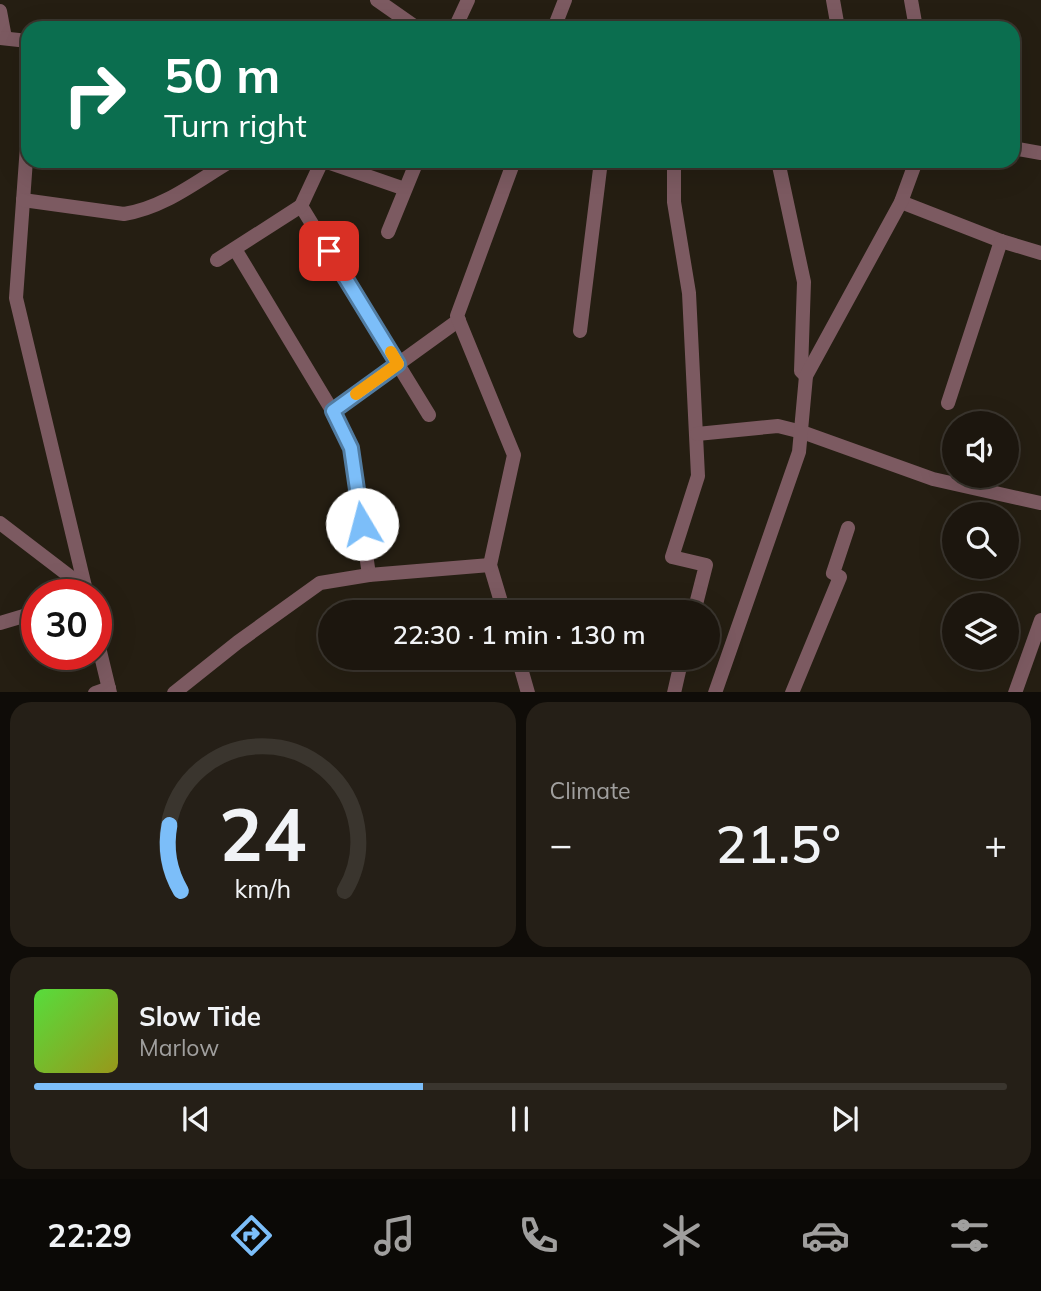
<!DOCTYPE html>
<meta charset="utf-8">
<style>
body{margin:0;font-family:Mulish,sans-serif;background:#251f17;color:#f1f3f6;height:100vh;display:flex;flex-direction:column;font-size:26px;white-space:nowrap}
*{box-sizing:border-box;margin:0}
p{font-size:23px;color:#a09f9e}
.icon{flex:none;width:38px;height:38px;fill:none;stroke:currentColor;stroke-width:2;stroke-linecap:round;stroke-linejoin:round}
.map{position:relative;height:692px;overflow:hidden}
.sheet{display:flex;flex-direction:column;gap:10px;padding:10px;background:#0f0c08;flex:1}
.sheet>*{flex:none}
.banner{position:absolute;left:21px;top:21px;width:999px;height:147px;border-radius:21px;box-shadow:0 7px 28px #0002,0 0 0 2px #3a352e;background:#0b6e4f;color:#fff;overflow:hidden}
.buttons{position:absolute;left:942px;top:411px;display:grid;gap:14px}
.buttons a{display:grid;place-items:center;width:77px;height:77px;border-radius:50%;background:#1c160e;box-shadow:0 7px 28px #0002,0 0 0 2px #3a352e;font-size:35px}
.speed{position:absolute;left:21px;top:579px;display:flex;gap:14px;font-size:35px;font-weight:700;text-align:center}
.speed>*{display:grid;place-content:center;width:91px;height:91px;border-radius:50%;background:#1c160e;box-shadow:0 7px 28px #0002,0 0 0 2px #3a352e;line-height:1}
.speed .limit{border:10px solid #d22;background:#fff;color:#111}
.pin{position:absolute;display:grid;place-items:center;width:60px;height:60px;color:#fff;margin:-30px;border-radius:14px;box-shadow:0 4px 10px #0006}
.me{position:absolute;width:77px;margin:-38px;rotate:352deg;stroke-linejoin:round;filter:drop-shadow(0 0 5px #0008)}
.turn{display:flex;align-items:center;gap:24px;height:147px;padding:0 28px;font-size:32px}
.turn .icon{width:91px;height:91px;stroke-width:2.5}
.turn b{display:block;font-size:49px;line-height:60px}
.big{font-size:52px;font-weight:600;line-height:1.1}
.sheet .card{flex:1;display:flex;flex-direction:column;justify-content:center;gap:10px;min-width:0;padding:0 24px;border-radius:21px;background:#251f17}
.sheet .dial{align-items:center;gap:0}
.dial svg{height:182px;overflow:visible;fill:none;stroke:#3a352e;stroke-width:7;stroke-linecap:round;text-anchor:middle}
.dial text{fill:#f1f3f6;stroke:none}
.song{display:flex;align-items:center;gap:21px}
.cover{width:84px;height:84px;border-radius:10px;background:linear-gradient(135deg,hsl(110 70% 55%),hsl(60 70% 35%))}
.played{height:7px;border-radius:4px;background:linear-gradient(90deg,#7cbef9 40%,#3a352e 40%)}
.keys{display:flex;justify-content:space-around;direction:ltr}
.heat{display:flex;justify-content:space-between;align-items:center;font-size:38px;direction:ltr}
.sheet .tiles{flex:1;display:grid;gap:10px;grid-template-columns:1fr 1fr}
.card:last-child{grid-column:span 2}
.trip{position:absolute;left:318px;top:600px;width:402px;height:70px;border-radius:35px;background:#1c160e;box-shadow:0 7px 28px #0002,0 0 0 2px #3a352e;font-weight:600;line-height:70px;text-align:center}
.dock{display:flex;height:112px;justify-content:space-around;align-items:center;background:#0b0906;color:#a09f9e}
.dock .icon{width:49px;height:49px}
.dock .on{color:#7cbef9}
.dock b{font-size:32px;color:#f1f3f6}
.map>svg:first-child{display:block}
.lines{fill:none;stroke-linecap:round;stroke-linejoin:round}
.minor{stroke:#7c5a61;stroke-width:14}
.route-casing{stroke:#517ca2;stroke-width:18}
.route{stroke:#7cbef9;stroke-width:12}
.slow{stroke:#f59e0b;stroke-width:12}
</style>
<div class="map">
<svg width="1041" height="693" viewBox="0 0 1041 693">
<rect width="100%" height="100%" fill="#251e12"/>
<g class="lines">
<g class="minor">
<path d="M377,0l40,28"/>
<path d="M833,0l5,28"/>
<path d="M911,0l5,28"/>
<path d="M0,11l5,27"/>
<path d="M455,28l13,-28"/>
<path d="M554,28l11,-28"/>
<path d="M0,38l28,3"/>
<path d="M28,132l-12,166 71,297"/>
<path d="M1013,148l28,5"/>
<path d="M322,161l-21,45 128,209"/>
<path d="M324,161l81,28"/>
<path d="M674,161v41l15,91 9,183 -26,81 34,8 -12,47"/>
<path d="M778,161l26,121 -3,89 5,5"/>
<path d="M23,200l101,14c40,-6 73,-33 107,-53"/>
<path d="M901,202l100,39 40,12"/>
<path d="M388,232l29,-71"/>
<path d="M235,249l110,183 6,16 18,127"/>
<path d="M217,260l84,-54"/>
<path d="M580,331l21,-170"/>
<path d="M948,403l53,-162"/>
<path d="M333,411l126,-91"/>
<path d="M697,434l81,-8 24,6 131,47 107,24"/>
<path d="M0,523l85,65"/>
<path d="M504,612l-14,-47 24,-110 -57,-139 57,-155"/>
<path d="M0,623l37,-11"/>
<path d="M96,635l14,58"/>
<path d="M518,658l10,35"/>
<path d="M95,693l14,-5"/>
<path d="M174,693l64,-51 82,-59 49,-8 121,-10"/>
<path d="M674,693l8,-35"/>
<path d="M715,693l84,-241 7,-76 95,-174 15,-41"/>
<path d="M792,693l48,-116 -7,-4 15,-45"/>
<path d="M1015,693l26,-73"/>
</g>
</g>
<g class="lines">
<defs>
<path id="route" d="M329,251l69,113 -65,47 18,37 11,76"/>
</defs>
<use href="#route" class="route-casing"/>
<use href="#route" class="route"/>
<path class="slow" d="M356,394l42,-30 -7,-12"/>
</g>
</svg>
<div class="buttons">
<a><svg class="icon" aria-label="sound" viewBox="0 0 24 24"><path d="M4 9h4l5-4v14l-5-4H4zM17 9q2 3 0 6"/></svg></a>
<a><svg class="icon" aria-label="search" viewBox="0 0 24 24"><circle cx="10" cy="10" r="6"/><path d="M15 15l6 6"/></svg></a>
<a><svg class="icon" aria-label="layers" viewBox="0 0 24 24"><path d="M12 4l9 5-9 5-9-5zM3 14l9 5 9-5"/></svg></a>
</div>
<div class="speed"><div class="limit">30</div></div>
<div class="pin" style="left:329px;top:251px;background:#d93025"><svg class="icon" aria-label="arrive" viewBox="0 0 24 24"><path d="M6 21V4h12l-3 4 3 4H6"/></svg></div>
<svg class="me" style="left:362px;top:524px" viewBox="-20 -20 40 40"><circle r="19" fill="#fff"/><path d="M0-13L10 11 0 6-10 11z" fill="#7cbef9"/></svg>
<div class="trip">22:30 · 1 min · 130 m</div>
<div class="banner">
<div class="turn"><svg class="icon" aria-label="right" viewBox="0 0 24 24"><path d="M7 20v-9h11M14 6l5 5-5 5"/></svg><div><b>50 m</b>Turn right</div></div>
</div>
</div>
<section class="sheet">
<div class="tiles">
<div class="card dial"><svg viewBox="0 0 100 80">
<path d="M14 69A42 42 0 1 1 86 69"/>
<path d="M14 69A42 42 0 0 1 9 40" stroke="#7cbef9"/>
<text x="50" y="56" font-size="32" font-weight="700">24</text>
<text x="50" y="72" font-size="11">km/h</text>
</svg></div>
<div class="card"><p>Climate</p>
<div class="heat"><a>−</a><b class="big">21.5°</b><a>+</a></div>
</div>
<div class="card">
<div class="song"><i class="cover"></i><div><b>Slow Tide</b><p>Marlow</p></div></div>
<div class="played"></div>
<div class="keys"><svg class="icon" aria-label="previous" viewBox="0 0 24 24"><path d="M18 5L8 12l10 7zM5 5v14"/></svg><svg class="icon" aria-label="pause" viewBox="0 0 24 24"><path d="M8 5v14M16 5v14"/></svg><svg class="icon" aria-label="next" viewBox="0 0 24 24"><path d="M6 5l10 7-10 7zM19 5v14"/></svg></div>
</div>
</div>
</section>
<nav class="dock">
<b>22:29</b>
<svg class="icon on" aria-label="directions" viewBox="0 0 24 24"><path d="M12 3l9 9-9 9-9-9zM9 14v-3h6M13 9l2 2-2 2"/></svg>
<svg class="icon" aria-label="music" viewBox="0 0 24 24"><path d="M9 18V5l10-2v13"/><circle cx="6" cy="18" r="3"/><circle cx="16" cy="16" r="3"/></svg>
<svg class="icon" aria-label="phone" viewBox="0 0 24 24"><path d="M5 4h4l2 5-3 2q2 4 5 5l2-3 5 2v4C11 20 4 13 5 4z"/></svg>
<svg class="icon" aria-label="climate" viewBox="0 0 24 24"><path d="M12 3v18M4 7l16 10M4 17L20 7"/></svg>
<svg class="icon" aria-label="car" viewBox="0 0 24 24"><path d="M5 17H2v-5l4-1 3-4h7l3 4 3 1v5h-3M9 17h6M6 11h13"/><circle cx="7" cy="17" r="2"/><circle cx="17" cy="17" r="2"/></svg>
<svg class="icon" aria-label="filters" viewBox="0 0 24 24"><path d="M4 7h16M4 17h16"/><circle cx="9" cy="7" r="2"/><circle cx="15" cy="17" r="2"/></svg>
</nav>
